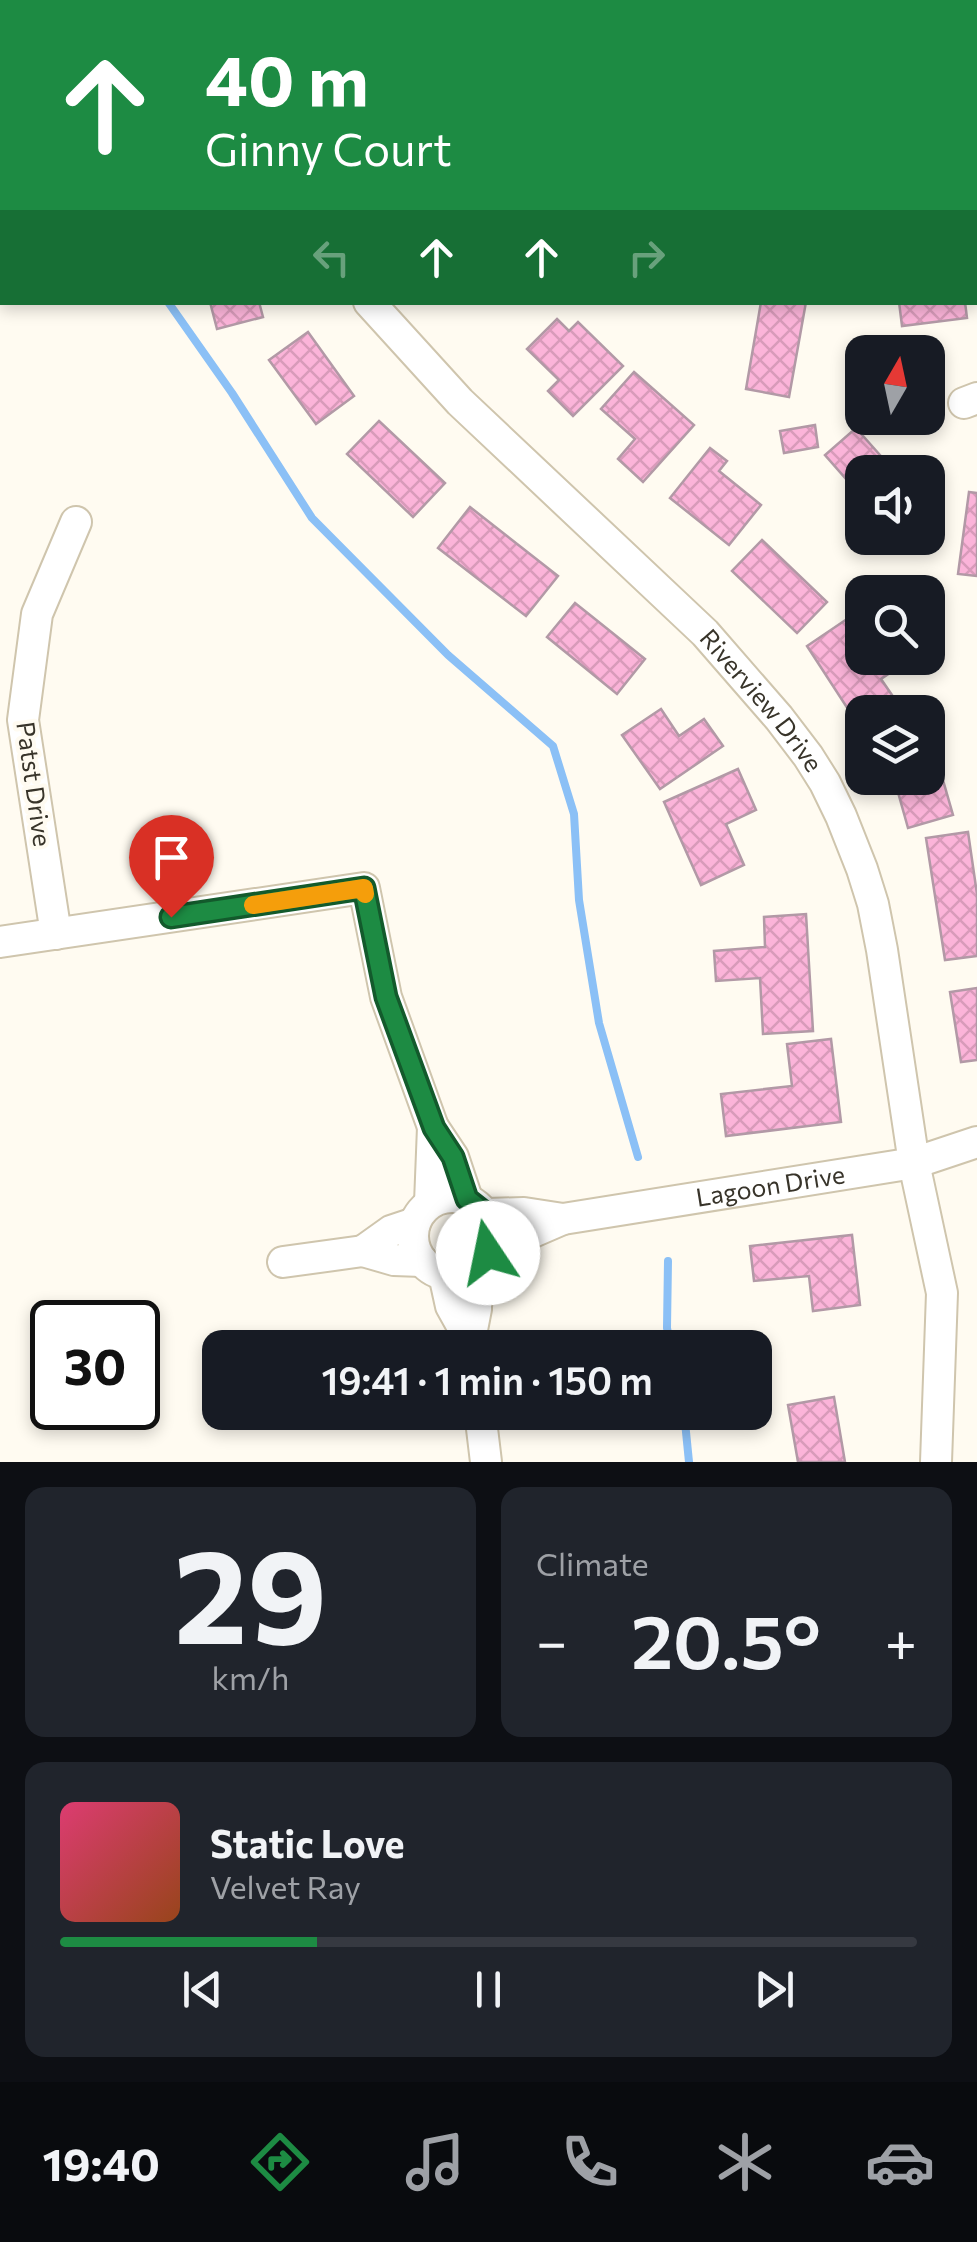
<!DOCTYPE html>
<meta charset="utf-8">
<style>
body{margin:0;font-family:Commissioner,sans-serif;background:#20242c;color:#f1f3f6;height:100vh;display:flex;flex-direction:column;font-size:38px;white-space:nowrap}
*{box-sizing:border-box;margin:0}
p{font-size:32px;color:#9ea1a6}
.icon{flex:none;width:55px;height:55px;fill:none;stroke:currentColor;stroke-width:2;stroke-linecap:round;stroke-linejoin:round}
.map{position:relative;height:1462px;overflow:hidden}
.side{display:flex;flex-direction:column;gap:25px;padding:25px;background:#0d0f14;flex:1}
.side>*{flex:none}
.top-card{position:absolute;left:0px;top:0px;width:978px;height:305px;box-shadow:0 5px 15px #0003;background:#1d8b43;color:#fff;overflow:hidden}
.needle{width:65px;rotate:9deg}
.buttons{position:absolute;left:845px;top:335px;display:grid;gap:20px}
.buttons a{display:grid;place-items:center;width:100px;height:100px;border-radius:20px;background:#171b24;box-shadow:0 5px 15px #0003;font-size:50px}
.speed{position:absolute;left:30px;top:1300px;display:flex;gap:20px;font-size:50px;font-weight:700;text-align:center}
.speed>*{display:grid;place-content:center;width:130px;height:130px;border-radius:50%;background:#171b24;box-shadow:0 5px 15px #0003;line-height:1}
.speed .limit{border:5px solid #111;border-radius:15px;background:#fff;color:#111}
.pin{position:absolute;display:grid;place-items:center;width:85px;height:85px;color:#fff;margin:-102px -42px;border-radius:50% 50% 50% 0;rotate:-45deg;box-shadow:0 0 10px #0007}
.pin .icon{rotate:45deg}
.me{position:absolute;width:110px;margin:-55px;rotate:349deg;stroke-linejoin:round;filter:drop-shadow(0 0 8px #0008)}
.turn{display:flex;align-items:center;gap:35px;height:210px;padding:0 40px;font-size:45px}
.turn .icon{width:130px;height:130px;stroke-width:2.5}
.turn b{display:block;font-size:70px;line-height:85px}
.lanes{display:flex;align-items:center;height:95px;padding:0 40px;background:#0003;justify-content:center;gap:50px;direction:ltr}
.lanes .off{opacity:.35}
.big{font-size:75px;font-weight:600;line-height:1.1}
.side .card{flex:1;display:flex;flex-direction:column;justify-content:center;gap:15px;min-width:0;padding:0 35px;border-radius:20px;background:#20242c}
.side .dial{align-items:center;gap:0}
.dial b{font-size:130px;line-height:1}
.song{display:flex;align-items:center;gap:30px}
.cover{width:120px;height:120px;border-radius:15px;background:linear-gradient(135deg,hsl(340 70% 55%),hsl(20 70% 35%))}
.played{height:10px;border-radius:5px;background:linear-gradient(90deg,#1d8b43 30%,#363941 30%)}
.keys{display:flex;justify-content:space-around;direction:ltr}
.heat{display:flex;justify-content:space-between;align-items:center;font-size:55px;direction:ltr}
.side .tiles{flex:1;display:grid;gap:25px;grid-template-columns:1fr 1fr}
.card:last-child{grid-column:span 2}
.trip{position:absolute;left:202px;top:1330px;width:570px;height:100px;border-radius:20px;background:#171b24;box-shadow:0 5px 15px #0003;font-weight:600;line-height:100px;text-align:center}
.tab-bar{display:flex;height:160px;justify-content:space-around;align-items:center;background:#090b0e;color:#9ea1a6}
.tab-bar .icon{width:70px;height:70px}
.tab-bar .on{color:#1d8b43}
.tab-bar b{font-size:45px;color:#f1f3f6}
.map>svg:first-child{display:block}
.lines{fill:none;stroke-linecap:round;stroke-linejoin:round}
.stream{stroke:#8bc0f6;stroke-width:8}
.building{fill:url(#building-cross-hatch);stroke:#b299a6;stroke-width:2.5}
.street-casing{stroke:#cfc5ad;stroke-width:34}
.street{stroke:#fff;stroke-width:30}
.route-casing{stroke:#135a2c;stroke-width:25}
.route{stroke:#1d8b43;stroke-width:18}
.slow{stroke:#f59e0b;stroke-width:18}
.labels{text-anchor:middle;stroke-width:8;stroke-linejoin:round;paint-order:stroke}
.street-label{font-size:25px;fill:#38342a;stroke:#fffbf1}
</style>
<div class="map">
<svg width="977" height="1462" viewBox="0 0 977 1462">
<defs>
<pattern id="building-cross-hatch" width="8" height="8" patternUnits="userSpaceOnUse" patternTransform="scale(2.5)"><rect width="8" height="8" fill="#fbb4d9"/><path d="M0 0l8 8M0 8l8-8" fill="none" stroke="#d89bba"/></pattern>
</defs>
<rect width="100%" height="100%" fill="#fffbf1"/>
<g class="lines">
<g class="stream">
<path d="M0,33l2,4"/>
<path d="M168,302l64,91 80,125 136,137 105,91 21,68 5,86 20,123 39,134"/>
<path d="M668,1261l-1,67 4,20"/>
<path d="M684,1412l5,50"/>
</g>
</g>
<g class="building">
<path d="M210,302h49l4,15 -46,12z"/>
<path d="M761,302h45l-17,95 -43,-8z"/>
<path d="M899,302h66l2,16 -65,8z"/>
<path d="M557,319l12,12 9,-9 45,44 -50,50 -25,-25 11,-11 -32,-31z"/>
<path d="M308,332l46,64 -38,28 -47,-64z"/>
<path d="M634,372l60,53 -51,57 -25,-23 17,-20 -34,-30z"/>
<path d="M379,421l66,62 -32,34 -66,-63z"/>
<path d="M815,425l3,22 -34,6 -4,-22z"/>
<path d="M856,428l39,44h-33v40l-5,5 -9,-10 12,-12 -35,-40z"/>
<path d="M710,448l17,13 -8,10 42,34 -32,40 -59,-47z"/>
<path d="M969,492l8,1v83l-19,-2z"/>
<path d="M470,507l88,69 -32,40 -88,-68z"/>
<path d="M762,540l65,62 -30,31 -65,-62z"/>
<path d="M575,603l70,56 -28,35 -70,-57z"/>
<path d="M853,615l9,14v29h34l-9,5 6,8 -12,8 13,19 -22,14h-10v7l-5,4 -50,-77z"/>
<path d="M661,709l18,27 25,-17 19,27 -63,43 -38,-54z"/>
<path d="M928,728l25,87 -45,13 -14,-50h34z"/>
<path d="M738,769l18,41 -30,14 18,41 -43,20 -37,-83z"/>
<path d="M968,832l9,62v62l-32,4 -19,-122z"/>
<path d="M806,914l7,117 -50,3 -3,-56 -44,3 -2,-30 51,-4 -1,-30z"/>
<path d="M977,988v72l-16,2 -11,-70z"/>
<path d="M831,1039l10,83 -115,14 -5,-42 71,-8 -5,-42z"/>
<path d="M852,1235l8,70 -47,6 -4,-35 -55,5 -4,-35z"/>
<path d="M834,1397l11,65h-47l-10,-57z"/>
</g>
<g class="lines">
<defs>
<g id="street">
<path d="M324,2l1,-2"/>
<path d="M975,29h2"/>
<path d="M0,256h2"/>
<path id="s1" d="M369,302l91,100 245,231 74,85 29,38 17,27 16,33 21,53 11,35 9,46 32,213 28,130 -6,169"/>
<path d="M964,403l13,-5"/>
<path d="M56,934l-33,-214 14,-106 39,-92"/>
<path d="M0,942l364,-54 22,109 47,130"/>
<circle cx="452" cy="1236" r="39"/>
<path d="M430,1203l3,-76 20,30 14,42"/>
<path d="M486,1214l38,-1 39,6 -37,16 -35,7"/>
<path id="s2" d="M563,1219l351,-56 63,-21"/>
<path d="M415,1223l-24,8 -28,20 31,9 28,1"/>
<path d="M283,1262l80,-11"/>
<path d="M444,1274l7,32 19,34 6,-31 1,-43"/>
<path d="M480,1412l6,50"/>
</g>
</defs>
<use href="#street" class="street-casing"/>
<use href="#street" class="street"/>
</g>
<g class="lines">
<defs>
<path id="route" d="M171,917l193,-29 22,109 48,131 19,29 14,42 19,15 4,13 1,15 -3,11"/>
</defs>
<use href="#route" class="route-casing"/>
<use href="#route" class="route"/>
<path class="slow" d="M253,905l111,-17 1,6"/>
</g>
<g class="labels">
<g class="street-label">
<text dy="9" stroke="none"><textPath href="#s1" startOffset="560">Riverview Drive</textPath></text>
<text transform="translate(34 784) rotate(82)" y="9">Patst Drive</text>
<text dy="9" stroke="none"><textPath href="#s2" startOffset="210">Lagoon Drive</textPath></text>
</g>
</g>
</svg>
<div class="buttons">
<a><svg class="needle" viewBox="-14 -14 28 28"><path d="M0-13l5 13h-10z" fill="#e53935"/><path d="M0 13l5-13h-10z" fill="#9ea1a6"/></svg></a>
<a><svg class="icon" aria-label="sound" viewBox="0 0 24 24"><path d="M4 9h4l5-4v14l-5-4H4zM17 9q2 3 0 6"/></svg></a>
<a><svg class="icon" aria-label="search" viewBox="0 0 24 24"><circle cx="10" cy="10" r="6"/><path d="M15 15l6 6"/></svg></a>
<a><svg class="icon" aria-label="layers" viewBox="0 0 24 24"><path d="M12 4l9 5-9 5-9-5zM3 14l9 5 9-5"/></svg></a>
</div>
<div class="speed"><div class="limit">30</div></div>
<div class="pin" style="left:171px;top:917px;background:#d93025"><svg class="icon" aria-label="arrive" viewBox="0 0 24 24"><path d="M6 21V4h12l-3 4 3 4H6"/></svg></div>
<svg class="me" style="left:488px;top:1253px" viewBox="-20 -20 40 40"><circle r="19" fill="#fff"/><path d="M0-13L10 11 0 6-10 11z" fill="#1d8b43"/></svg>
<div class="trip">19:41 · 1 min · 150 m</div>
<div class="top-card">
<div class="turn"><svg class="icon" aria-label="ahead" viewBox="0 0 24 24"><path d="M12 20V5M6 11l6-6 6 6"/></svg><div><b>40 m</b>Ginny Court</div></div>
<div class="lanes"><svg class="icon off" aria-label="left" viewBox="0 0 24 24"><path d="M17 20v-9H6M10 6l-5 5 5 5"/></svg><svg class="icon" aria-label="ahead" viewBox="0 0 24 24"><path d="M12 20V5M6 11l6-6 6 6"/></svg><svg class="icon" aria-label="ahead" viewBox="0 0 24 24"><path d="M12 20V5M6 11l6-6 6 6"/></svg><svg class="icon off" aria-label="right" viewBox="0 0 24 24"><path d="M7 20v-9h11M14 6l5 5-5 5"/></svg></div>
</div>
</div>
<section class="side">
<div class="tiles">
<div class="card dial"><b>29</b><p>km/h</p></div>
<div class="card"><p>Climate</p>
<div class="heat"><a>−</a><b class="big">20.5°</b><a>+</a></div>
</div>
<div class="card">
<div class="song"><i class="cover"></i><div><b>Static Love</b><p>Velvet Ray</p></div></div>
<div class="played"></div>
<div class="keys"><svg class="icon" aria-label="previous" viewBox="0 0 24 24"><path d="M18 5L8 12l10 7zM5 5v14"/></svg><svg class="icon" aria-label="pause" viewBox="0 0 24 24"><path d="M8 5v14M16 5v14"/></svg><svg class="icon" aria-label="next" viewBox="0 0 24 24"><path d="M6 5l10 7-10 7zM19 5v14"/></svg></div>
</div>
</div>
</section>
<nav class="tab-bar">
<b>19:40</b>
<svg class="icon on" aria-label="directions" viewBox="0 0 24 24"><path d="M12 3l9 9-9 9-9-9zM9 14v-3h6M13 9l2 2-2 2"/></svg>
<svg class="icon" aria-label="music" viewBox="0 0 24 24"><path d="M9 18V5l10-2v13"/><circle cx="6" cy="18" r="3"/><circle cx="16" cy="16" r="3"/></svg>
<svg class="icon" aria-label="phone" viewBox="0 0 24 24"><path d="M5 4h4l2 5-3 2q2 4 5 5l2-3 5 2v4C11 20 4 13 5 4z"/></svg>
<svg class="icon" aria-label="climate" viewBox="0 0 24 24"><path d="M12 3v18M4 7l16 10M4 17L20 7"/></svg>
<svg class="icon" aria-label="car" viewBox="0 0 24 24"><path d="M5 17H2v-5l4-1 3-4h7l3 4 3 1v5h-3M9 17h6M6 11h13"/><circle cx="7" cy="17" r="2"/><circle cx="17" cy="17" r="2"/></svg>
</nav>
